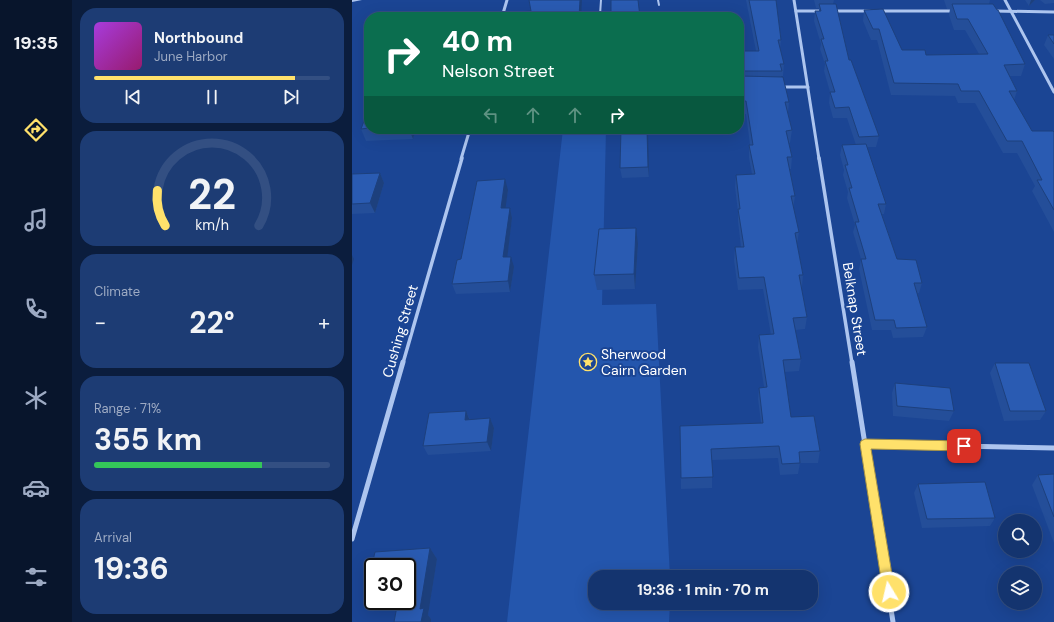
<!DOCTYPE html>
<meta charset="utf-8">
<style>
body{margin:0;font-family:"DM Sans",sans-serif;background:#1d3c74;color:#f1f3f6;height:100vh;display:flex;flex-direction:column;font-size:15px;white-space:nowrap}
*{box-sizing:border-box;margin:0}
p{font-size:13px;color:#9daac3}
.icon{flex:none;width:22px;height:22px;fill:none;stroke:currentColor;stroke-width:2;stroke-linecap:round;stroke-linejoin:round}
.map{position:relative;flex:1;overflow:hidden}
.sheet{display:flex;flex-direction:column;gap:8px;padding:8px;background:#0b1d3d;width:280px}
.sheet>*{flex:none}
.top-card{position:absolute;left:12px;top:12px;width:380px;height:122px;border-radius:16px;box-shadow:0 4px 16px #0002,0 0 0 1px #334f82;background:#0b6e4f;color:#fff;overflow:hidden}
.fabs{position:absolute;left:646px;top:514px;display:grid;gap:8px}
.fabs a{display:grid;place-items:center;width:44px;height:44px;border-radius:50%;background:#14346f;box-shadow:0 4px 16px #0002,0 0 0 1px #334f82;font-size:20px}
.speed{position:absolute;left:12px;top:558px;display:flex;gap:8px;font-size:20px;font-weight:700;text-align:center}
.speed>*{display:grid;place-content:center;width:52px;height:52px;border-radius:50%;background:#14346f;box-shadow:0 4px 16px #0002,0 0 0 1px #334f82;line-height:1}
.speed .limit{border:2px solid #111;border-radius:6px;background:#fff;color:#111}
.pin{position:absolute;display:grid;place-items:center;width:34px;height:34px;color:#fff;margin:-17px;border-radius:8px;box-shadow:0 2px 6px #0006}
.me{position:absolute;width:44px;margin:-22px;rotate:351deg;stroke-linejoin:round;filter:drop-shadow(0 0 3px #0008)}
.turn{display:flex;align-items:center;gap:14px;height:84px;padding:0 12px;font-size:18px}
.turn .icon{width:52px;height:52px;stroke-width:2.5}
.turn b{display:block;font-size:28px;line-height:34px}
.lanes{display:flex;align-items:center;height:38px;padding:0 12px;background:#0003;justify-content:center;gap:20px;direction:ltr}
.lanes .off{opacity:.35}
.big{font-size:30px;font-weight:700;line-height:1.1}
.sheet .widget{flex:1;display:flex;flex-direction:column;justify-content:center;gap:6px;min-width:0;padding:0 14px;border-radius:16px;background:#1d3c74}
.sheet .dial{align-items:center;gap:0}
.dial svg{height:104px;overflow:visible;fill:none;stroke:#334f82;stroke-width:7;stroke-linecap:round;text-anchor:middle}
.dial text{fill:#f1f3f6;stroke:none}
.song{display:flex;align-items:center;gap:12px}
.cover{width:48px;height:48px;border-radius:6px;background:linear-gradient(135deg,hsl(280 70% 55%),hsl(320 70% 35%))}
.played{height:4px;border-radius:2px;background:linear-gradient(90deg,#ffe16b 85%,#334f82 85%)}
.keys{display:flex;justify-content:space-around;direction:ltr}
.heat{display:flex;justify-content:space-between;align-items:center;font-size:22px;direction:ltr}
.charge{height:6px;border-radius:3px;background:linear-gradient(90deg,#34c759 71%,#334f82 0)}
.trip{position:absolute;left:236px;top:570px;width:230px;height:40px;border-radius:16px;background:#14346f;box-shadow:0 4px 16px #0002,0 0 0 1px #334f82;font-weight:700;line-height:40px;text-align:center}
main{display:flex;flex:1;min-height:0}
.tabs{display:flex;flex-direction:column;width:72px;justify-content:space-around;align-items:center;background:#08152c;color:#9daac3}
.tabs .icon{width:28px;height:28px}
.tabs .on{color:#ffe16b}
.tabs b{font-size:18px;color:#f1f3f6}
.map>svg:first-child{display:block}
.green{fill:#2456ad}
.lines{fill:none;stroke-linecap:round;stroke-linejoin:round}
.service{stroke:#adc5ef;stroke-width:2}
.minor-far2{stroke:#adc5ef;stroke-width:3}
.minor-far1{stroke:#adc5ef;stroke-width:3.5}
.minor{stroke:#adc5ef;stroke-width:5}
.tertiary{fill:#adc5ef;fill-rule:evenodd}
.wall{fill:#244e99}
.shaded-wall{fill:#1d407d}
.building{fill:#2a5bb2;stroke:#1d407d}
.route{fill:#ffe16b;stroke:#a69246}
.labels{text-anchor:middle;stroke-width:4;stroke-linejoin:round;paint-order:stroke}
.street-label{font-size:14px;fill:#fff;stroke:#1b4594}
.poi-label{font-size:14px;fill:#fff;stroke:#1b4594;text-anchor:start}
</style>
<main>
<nav class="tabs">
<b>19:35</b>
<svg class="icon on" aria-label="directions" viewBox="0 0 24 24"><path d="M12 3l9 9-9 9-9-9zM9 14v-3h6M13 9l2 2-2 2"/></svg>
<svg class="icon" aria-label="music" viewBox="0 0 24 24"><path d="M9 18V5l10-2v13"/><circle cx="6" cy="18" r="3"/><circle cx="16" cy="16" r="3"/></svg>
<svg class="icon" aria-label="phone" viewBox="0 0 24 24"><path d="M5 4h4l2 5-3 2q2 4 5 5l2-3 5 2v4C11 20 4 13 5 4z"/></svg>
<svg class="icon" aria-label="climate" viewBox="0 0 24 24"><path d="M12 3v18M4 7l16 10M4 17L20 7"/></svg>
<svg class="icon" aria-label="car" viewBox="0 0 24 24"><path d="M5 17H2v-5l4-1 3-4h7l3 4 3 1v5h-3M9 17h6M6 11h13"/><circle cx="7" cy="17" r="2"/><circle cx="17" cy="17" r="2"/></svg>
<svg class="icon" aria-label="filters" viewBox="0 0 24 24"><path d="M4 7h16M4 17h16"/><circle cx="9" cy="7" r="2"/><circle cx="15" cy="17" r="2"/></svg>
</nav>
<section class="sheet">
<div class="widget">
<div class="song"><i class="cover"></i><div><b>Northbound</b><p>June Harbor</p></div></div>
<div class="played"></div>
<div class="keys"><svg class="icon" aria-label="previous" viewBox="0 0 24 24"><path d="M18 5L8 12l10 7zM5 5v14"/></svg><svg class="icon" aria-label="pause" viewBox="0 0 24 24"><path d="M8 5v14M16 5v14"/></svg><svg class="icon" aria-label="next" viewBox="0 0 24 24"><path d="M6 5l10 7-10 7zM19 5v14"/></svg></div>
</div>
<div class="widget dial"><svg viewBox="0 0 100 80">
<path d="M14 69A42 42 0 1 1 86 69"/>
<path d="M14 69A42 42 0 0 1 8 42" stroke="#ffe16b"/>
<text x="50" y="56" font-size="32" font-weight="700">22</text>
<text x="50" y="72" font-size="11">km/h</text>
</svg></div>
<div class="widget"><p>Climate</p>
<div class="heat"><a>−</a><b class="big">22°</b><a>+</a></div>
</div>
<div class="widget"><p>Range · 71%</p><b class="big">355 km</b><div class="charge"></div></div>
<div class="widget"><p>Arrival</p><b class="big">19:36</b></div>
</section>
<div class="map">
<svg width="702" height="622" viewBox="0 0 702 622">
<rect width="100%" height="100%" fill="#1b4594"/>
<path class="green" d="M211,129h43l-4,176 54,-1 14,273h-75v26h75l-1,19h-162z"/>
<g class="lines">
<g class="service">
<path d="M306,0l1,5"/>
<path d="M248,15l1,-15"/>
</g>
<g class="minor-far2">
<path d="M442,0l25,159"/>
<path d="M653,0l49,92"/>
<path d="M444,11h24"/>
<path d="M480,11h38"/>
<path d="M528,11h74"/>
<path d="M642,11l60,1"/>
<path d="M150,17l5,-17"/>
<path d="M429,87h27"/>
<path d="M109,159l9,-30"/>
</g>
<g class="minor-far1">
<path d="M467,158l33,205"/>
<path d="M51,363l59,-205"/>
</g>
<g class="minor">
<path d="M500,362l41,260"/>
<path d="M513,444l189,4"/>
<path d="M0,539l51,-177"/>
</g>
<path class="tertiary" d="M0,0h10l-10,2z"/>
</g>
<g class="wall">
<path d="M394,0h30l5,40 -1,9 4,15 -1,12h-2v1l8,25 -1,11 4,17 -2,13h-1l3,14 -1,12h-1l5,27 -2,13 6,23 -2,12 6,31 -1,12h-1l6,30 -2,12 -10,1 6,29 -2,12 -14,1 6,45 29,34 -2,12h-18l-2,11 -18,1 -2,-17 -66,2v28l-31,1 -1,-63 81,-3 -3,-24 1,-11 5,-1 -6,-40 1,-12h12l-8,-46 -25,1 -4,-30 1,-13h6l-3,-25v-10l-3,-25 1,-12 16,-1 -3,-16v-13h1l-4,-31h-7v-63h17z"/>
<path d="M462,0h20l-1,4 16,56 30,76 -3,11h-9l19,57 -2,10h-2l15,45 25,24 -3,10h-3l11,34 -4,10 -30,1 -2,-8h-19l-13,-61 2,-10 -8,-27 2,-7 -8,-27 1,-6 -5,-17 1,-5 -4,-15 2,-10h14l-9,-27h-14l-4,-15 1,-11 -6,-21 1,-7 -5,-15 1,-5 -7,-23 1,-10h4v-3h-3z"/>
<path d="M583,0h55l-1,4 36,60 -4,12h-11l7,15 -3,9 18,31 22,1v100l-22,-41 3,-5 -18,-33h-14l-28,-50h-17l-3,-7 -64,-1 -14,-55h-6l-8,-19 1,-11 38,40 24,5 53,-1 -14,-24h-11l-5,-15 1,-6h-3l-3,-9z"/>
<path d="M673,0h10l-6,6z"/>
<path d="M688,0h14v3l-9,1z"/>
<path d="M696,35h6v24l-10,-14z"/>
<path d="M17,108v21h47l-3,10 -47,2 -5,-12z"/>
<path d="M269,129h26l2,48 -27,1 -2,-10z"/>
<path d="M28,173l4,10 -9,30 -23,1v-40z"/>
<path d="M156,190l-3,18h5l2,10 -5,39 7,10 -4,25 -54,2 -4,-10 9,-25z"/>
<path d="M286,244l-3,45 -38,1 -3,-15z"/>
<path d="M643,363l51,48 -6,9 -36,1 -14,-48z"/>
<path d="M543,383l59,28 -5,10 -56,-5 -1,-23z"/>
<path d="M114,411l4,9 20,-2 4,10 -3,23 -63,4 -5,-9z"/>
<path d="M702,474v69l-22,-58 6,-10z"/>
<path d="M566,484l77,34 -5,8 -68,2 -8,-35z"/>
<path d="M78,548l7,11 -9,56 3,4v3h-37l4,-21h9v-34h-34v21l-5,-6 7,-30z"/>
</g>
<g class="shaded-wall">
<path d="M228,0h2l-1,17h-2z"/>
<path d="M679,0h4l-6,6z"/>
<path d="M57,129h7l-3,10z"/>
<path d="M295,129l1,2 1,46 -1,-10z"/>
<path d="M28,173l4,10 -9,30 -5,-10z"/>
<path d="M153,179l3,11 -4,29 -3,-11z"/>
<path d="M158,208l2,10 -6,50 -3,-11z"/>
<path d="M284,228l2,16 -3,45 -1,-15z"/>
<path d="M0,255l2,4 -2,6z"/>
<path d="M159,257l3,10 -4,25 -2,-11z"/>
<path d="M114,411l4,10 -5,-1z"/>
<path d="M138,418l4,10 -3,23 -4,-9z"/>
<path d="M78,548l7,11 -9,56 3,4v3h-10l-1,-13z"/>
</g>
<g class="building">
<path d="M177,0h51l-1,17h-61l1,-5 12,-1z"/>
<path d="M259,0h27l2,17h-29z"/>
<path d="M397,0h27l5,40h-3l6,24h-4l2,7h-43v-20h20z"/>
<path d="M467,4h17l13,56h2l28,76 -20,1 -10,-30 -14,1 -5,-16h5l-10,-31h3l-7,-22h3l-9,-28h6z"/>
<path d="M600,4h41l4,6h1l27,54 -21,1 13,26h-8l23,40h21l1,1v78l-17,-30h5l-20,-39h-15l-28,-50h-18l-3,-7 -64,-1 -15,-54h-6l-9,-19 19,-1 19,41h23l1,5 62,-1 -20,-35h-11z"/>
<path d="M696,35h6v9z"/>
<path d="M387,76l44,1 6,25h-4l7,28 -6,1 6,26h-5l8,39h-4l8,36 -4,1 8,42h-4l8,42 -14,1 8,41 -18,1 8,57 23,-1 6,35 -21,1 1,11 -18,1 -3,-18 -68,3 2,28 -32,1 -1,-52 83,-3 -4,-35 8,-1 -8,-52 15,-1 -10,-57 -25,1 -4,-31h9l-6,-38h2l-4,-34 19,-1 -6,-29h4l-7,-44 -7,1z"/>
<path d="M17,108v20l-8,1z"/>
<path d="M269,129h26l1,38 -28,1z"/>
<path d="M514,144l20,60h-8l19,55 19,1 6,23h-8l13,44 -31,1 -2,-8h-19l-14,-61h5l-11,-37h4l-10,-34h3l-7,-23h3l-6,-20z"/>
<path d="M28,173l-10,30 -18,1v-30z"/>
<path d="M153,179l-4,29h9l-7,49h8l-3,24 -56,3 5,-24 4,-1 16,-78z"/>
<path d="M284,228l-2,46 -40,1 5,-46z"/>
<path d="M643,363h34l17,48h-36z"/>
<path d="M543,383l55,5 4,23 -57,-5z"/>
<path d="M114,411l-1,9 25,-2 -3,24 -64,4 6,-33z"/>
<path d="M702,474v43l-16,-42z"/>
<path d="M633,482l10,36 -68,1 -9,-35z"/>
<path d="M78,548l-10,61 4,-1 -3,14h-27l4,-21h9v-34h-34v15h-5l7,-30z"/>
</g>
<path class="route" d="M513,439l99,2 3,2 2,3 -2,3 -3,2 -93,-2 24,143 -2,5 -4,1 -5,-1 -1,-5 -23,-148 1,-3z"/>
<defs>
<symbol id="sight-ring" viewBox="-11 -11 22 22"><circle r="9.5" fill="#1b4594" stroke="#ffe16b" stroke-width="1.5"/><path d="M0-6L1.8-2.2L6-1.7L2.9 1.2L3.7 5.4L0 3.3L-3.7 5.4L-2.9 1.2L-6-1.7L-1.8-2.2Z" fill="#ffe16b"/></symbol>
</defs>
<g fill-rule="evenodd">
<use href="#sight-ring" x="226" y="352" width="20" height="20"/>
</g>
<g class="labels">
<g class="street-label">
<text transform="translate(503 309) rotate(81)" y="5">Belknap Street</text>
<text transform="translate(48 331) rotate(-74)" y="5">Cushing Street</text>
</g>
<g class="poi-label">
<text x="249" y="359">Sherwood<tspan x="249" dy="16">Cairn Garden</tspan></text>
</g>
</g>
</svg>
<div class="fabs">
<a><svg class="icon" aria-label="search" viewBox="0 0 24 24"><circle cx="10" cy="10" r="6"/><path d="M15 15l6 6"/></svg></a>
<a><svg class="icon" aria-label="layers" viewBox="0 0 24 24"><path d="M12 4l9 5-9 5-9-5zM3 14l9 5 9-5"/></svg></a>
</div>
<div class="speed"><div class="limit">30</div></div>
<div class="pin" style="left:612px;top:446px;background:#d93025"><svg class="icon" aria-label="arrive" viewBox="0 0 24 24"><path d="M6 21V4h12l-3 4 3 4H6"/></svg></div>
<svg class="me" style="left:537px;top:592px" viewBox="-20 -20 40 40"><circle r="17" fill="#ffe16b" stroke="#fff" stroke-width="3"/><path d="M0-11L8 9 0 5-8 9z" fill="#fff"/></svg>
<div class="trip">19:36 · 1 min · 70 m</div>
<div class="top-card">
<div class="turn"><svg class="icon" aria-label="right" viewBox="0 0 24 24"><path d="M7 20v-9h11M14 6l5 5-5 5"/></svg><div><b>40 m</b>Nelson Street</div></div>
<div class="lanes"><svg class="icon off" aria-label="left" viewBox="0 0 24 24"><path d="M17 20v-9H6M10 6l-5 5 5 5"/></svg><svg class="icon off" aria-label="ahead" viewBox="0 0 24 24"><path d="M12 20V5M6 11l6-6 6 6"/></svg><svg class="icon off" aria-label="ahead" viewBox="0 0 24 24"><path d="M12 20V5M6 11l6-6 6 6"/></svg><svg class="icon" aria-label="right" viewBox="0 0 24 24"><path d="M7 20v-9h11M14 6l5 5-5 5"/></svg></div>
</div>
</div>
</main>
